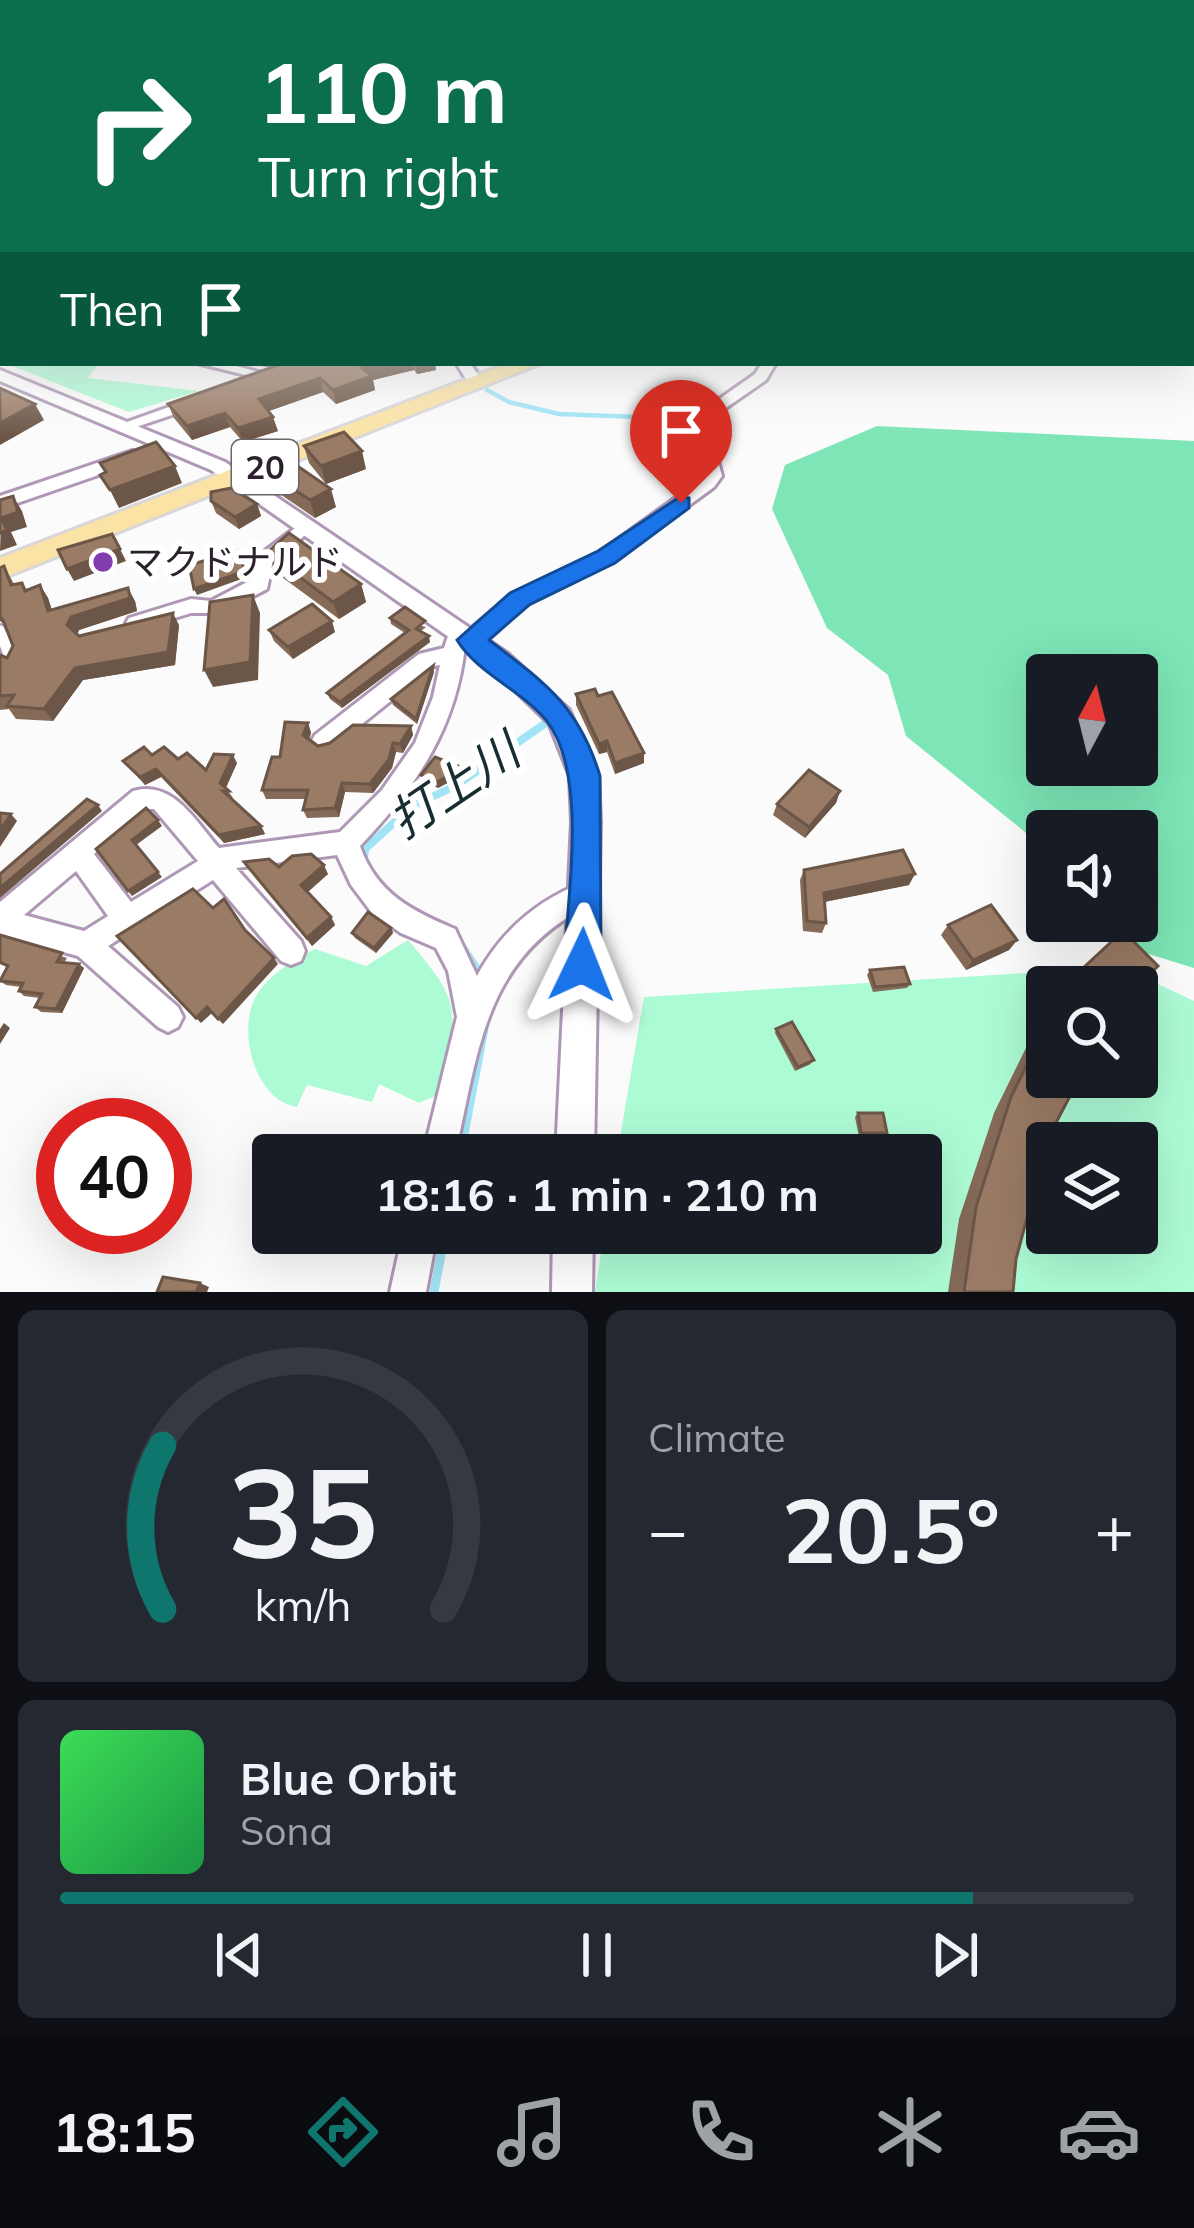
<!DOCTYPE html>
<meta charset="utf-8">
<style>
body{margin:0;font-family:Mulish,"Noto Sans JP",sans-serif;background:#242831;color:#f1f3f6;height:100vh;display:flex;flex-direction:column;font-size:45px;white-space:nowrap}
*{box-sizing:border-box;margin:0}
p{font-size:39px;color:#9ea1a6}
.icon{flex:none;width:66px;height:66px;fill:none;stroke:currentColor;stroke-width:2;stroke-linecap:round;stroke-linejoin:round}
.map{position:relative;height:1292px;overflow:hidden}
.details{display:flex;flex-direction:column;gap:18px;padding:18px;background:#0d0f14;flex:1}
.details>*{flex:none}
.top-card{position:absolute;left:0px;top:0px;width:1194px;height:366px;box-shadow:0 12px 48px #0002;background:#0b6e4f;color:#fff;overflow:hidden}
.needle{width:78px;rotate:7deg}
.tools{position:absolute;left:1026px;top:654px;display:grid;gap:24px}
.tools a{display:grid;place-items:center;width:132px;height:132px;border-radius:12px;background:#171b24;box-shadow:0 12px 48px #0002;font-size:60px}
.speed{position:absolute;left:36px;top:1098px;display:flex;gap:24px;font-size:60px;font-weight:700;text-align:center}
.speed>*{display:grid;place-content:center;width:156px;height:156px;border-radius:50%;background:#171b24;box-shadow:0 12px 48px #0002;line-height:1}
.speed .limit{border:18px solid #d22;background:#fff;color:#111}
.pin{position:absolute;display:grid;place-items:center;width:102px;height:102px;color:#fff;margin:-123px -51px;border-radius:50% 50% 50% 0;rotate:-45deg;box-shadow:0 0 12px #0007}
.pin .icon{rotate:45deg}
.me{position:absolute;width:132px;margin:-66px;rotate:2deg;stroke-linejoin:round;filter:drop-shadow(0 0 9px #0008)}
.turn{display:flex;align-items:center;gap:42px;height:252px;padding:0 60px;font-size:54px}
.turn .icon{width:156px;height:156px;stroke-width:2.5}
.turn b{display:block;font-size:84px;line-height:102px}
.then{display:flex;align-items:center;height:114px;padding:0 60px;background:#0003;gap:24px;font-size:45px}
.big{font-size:90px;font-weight:700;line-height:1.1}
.details .card{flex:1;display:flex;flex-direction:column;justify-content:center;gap:18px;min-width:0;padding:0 42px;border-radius:18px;background:#242831}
.details .dial{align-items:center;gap:0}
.dial svg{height:312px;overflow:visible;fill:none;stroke:#363941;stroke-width:7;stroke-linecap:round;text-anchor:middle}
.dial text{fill:#f1f3f6;stroke:none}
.song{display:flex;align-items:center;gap:36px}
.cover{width:144px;height:144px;border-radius:18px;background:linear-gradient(135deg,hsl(130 70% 55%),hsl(140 70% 35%))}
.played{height:12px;border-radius:6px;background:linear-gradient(90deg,#0f766e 85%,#363941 85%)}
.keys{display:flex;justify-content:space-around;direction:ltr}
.heat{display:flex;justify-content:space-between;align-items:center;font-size:66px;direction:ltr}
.details .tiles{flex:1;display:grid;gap:18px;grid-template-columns:1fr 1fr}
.card:last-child{grid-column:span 2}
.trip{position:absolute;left:252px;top:1134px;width:690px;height:120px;border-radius:12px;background:#171b24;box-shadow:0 12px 48px #0002;font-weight:700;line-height:120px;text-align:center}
.tabs{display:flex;height:192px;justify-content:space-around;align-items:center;background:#090b0e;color:#9ea1a6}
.tabs .icon{width:84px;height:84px}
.tabs .current{color:#0f766e}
.tabs b{font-size:54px;color:#f1f3f6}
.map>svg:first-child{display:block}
.green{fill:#adfbd5;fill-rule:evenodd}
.forest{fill:#7de5b6;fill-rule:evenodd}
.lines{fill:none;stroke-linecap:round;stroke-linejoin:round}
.stream-far2{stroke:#a1e4f6;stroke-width:4.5}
.stream-far1{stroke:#a1e4f6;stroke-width:8}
.stream{stroke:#a1e4f6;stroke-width:9}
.service-far1-casing{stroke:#af98b5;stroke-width:14}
.service-casing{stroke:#af98b5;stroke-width:18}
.minor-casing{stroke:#af98b5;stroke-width:6}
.tertiary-casing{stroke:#af98b5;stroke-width:6}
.primary-casing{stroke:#d9d7d9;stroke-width:6}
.service-far1{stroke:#fff;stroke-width:9}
.service{stroke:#fff;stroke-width:12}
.minor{fill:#fff;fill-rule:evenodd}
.tertiary{fill:#fff;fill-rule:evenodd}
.primary{fill:#fae3a4;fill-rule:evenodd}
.wall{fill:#846a57}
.shaded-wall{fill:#6c5647}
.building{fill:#9a7b65;stroke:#6c5647;stroke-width:3}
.route{fill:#1a73e8;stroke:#114b97;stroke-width:3}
.poi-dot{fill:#813cb0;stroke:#fff;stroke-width:4.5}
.labels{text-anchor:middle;stroke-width:12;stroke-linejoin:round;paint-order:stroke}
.shield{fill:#fff;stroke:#6a646b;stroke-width:3}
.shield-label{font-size:33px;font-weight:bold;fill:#2a212c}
.poi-label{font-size:36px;fill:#2a212c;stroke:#fff;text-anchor:start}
.near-water-label{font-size:48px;font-style:italic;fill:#172d32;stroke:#fff}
</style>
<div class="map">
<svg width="1194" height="1292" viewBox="0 0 1194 1292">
<rect width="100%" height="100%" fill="#fbfbfb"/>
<g class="green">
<path d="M18,363h81l-11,15 111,13 -70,21 -117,-46z"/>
<path d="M408,940c59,69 47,68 32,154l-21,9 -40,-19 -7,18 -65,-17 -10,22c-40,-6 -57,-67 -45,-102 10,-27 39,-43 63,-56l51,17z"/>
<path d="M1122,967l72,34v291h-599l9,-59h317v-78h-304l27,-158zM1047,987h90v90h-90zM1047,1143h90v90h-90z"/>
</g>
<path class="forest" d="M877,426l317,15v527l-120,-37 -5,-10h68v-90h-90v45l-22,-44 -119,-96 -18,-61 -61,-47 -55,-119 13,-44zM1047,675h90v90h-90z"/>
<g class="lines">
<g class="stream-far2">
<path d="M471,363l8,10"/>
<path d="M487,390l22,12 50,12 132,5 2,7"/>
<path d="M679,496l26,-22"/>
</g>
<path class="stream-far1" d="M364,859l1,-10 46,-42 46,-22 93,-65"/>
<g class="stream">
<path d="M461,946l19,28"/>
<path d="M460,1155l24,-126"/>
<path d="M434,1292l11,-59"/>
</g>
<defs>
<path id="service-far1" d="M0,630l4,10"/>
<path id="service" d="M3,637l9,24"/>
<g id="minor">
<path d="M3,282v8l-3,1v-8z"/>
<path d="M3,333v9l-3,1v-9z"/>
<path d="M197,363h28l52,14 -7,4z"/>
<path d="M456,363h14l14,21 -3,3h-10z"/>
<path d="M762,363h14l-10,17 -59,41 15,55 -8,11 -101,74 -86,43 -50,41 -12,1c-9,83 -49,141 -105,200 16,47 52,65 95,83l22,47c25,-46 60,-76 108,-94l9,3 4,9 -4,9c-110,52 -115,146 -139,252h-32l34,-138 -9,-46 -12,-23 -35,-15 -29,-20 -21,-28 -14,-30 -101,13 65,73 4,10 -4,10 -10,4 -10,-4 -68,-81 -105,66 70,61 5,10 -5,10 -10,5 -10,-5 -80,-71 -78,-21v-33l133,-111c40,-12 63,31 86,57l121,-16 42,-42 33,-47 18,-46 7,-32 -6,1 -103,83 -8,2 -8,-2 -4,-7 4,-7 104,-81 25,-6 7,-21 7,-2 10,6 45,-37 86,-41 103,-74 2,-3 -13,-57 64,-45zM147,809h7l44,52 -67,41 -37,-48zM76,871l32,45 -24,15 -60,-16z"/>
<path d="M194,398l5,2v6l-78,26 -8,-5z"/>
<path d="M307,519l9,6 -44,40 -5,24 -46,24h-30l-55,17 -7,-2 -3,-5 3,-5 62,-19 20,2 40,-21 5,-22z"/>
<path d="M403,1233h34l-11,59h-36z"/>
</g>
<g id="tertiary">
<path d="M0,370l225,92 283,192 61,56 29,66 2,46 -6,333h-38l16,-333 -2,-46 -21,-53 -59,-57 -279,-196 -211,-89z"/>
<path d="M132,451l7,2v8l-139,48v-13z"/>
<path d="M553,1233h40l-1,59h-40z"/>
</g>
<path id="primary" d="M509,363h32l-541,216v-21z"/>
</defs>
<use href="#service-far1" class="service-far1-casing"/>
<use href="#service" class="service-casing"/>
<use href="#minor" class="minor-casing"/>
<use href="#tertiary" class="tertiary-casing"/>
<use href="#primary" class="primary-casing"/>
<use href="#service-far1" class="service-far1"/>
<use href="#service" class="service"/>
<use href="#minor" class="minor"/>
<use href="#tertiary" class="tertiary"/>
<use href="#primary" class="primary"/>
</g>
<g class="wall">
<path d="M238,363h42l-12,4z"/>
<path d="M284,363h156l-5,1 1,6 -19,4 -3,-4 -41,10 2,10 -39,14 -13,-12 -54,19 9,20 -35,11 -13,-15 -38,13 -18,-22 -6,-14z"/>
<path d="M304,446l62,23 -40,15 -17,-21z"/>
<path d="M274,476l62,31 -21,11 -35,-24z"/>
<path d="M211,501l46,3 4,12 -22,13 -23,-16z"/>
<path d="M269,554l92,30 5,18 -27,17 -64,-47z"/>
<path d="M4,566l10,18 8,-1 5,7 13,-5 8,13 4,12 83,-9 2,10 -58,19 -2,4 2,2 100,-11 -4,40 -92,15 -30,41 -37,-2 -7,-10 -9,1v-55l7,3 6,-12 -7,-20 -6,-5v-53z"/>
<path d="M390,618l36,9 -5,4 9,11 -88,66 -12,-9 -3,-6 78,-60 -14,-9z"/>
<path d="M269,630l66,2 -42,27 -19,-18z"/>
<path d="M434,672l-17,52 -24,-19 -2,-6z"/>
<path d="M576,694l68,69 -29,11 -8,-22 -8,2 -23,-49z"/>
<path d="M308,723l3,10 -2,6 9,7 93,-20 2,9 -10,18 -7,-1 -4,16 -19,25 -28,-1 -6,25 -32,1 -4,-8 3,-11h-40l-4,-9 18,-33z"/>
<path d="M152,755l26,4 28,11 31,-7 -11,25 7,10h-2l30,28 4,8 -41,9 -63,-66 -16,8 -22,-24z"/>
<path d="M463,768l1,6 -26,14 -16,-7 -1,-6z"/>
<path d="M840,791l-4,12 -31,35 -32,-23 4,-11z"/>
<path d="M244,862l84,12 -20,18 23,25 4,8 -23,21z"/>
<path d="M804,870l105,15 -85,17 2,21 -4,10 -19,-2 -3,-51z"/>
<path d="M948,925l69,15 -8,10 -43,20 -25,-35z"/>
<path d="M391,928l2,5 -17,20 -21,-15 -3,-5z"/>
<path d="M0,935l67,23 -3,5 20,5 -22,45 -21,-1 -6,-5 5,-9 -16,-2 -5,-5 2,-4 -15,-2 -6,-4 7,-14 -7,-3z"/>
<path d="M870,970l40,14 -3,4 -34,4 -6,-17z"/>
<path d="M1047,1005l2,131 -33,123 -3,33h-65l11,-73 35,-106z"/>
<path d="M776,1029l35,35 -16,7 -20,-38z"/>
<path d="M858,1113l29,20 -4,4h-24l-4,-20z"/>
</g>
<g class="shaded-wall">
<path d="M383,363h30l1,7 -41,10 2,10 -39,14 -3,-14 29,-22z"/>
<path d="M415,363h25l-5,1 1,6 -19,4z"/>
<path d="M320,378l3,14 -60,21 -4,-14z"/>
<path d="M35,404l9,16 -44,25v-22z"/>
<path d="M225,413l5,14 -38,13 -5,-14z"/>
<path d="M273,417l5,14 -35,11 -5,-14z"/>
<path d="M362,451l4,18 -40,15 -5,-18z"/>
<path d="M175,466l7,17 -63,25 -9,-18z"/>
<path d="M331,489l5,18 -21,11 -5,-18z"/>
<path d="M13,496l9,15 5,16 -16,5 6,13 -17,6 1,-33z"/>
<path d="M257,504l4,12 -22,13 -4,-12z"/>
<path d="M120,549l6,12 -52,20 -7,-12z"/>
<path d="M245,571l2,6 -50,18 -3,-6z"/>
<path d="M361,584l5,18 -27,17 -6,-17z"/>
<path d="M40,585l8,13 8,26 -8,-13z"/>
<path d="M128,588l7,13 2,10 -58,19 -3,8 -9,-13 4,-8z"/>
<path d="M253,595l7,18 -2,67 -45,7 -9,-17z"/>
<path d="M173,613l6,12 -4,40 -92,15 -30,41 -9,-12 31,-41z"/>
<path d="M332,621l3,11 -42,27 -5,-12z"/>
<path d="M429,636l1,6 -88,66 -2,-6z"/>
<path d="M433,666l1,6 -17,52 -1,-5z"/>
<path d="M308,723l3,10 -4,11 -4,-9z"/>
<path d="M411,726l2,9 -10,18 -3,-9z"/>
<path d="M607,741v11l-8,2v-10z"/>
<path d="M393,743l3,9 -4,16 -19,25 -3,-9z"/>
<path d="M644,753v10l-29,11v-11z"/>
<path d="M233,755l4,8 -13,28 -4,-8z"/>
<path d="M463,768l1,6 -26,14 -1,-6z"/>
<path d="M156,769l5,8 -16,8 -5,-8z"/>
<path d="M342,783l3,9 -6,25 -4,-9z"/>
<path d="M840,791l-4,12 -31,35 4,-11z"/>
<path d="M98,805l4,6 -102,87v-10z"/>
<path d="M11,814l6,7 -17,26v-17z"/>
<path d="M158,820l4,6 -26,19 -4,-5z"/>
<path d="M261,826l4,8 -41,9 -5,-8z"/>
<path d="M324,865l4,9 -22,19 -5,-8z"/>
<path d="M158,872l4,5 -30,19 -4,-5z"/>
<path d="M915,874l-6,11 -90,18 5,-10z"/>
<path d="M331,917l4,8 -23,21 -5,-8z"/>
<path d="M391,928l2,5 -17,20 -2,-5z"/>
<path d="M1017,940l-8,10 -43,20 7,-10z"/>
<path d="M274,958l4,6 -55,60 -5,-5z"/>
<path d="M79,964l5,4 -22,45 -6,-4z"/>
<path d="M207,1007l5,6 -11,10 -5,-5z"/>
<path d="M4,1023l6,5 -10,16v-15z"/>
<path d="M200,1283l9,4 -2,5h-11z"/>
</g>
<g class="building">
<path d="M284,363h99l-21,5 10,8 -39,14 -13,-12 -61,21 14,18 -35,11 -13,-15 -38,13 -19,-22z"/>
<path d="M0,388l35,16 -35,19z"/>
<path d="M344,432l18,19 -41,15 -17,-20z"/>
<path d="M156,442l19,24 -65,24 -10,-15 6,-3 -6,-9z"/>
<path d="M296,465l35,24 -21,11 -36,-24z"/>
<path d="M231,488l26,16 -22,13 -24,-16v-9z"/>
<path d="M13,496l5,16 -17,6 6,12 -7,3v-33z"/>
<path d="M289,533l72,51 -28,18 -64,-48 1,-4z"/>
<path d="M112,534l8,15 -53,20 -9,-19z"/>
<path d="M238,551l7,20 -51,18 -5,-24z"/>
<path d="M4,566l7,19 11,-2 3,8 15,-6 8,26 80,-23 2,10 -59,19 -4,8 12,11 94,-23 -5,39 -93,16 -31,41 -37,-3 7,-11 -14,1v-41l7,3 6,-12 -10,-26 -3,-3v-49z"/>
<path d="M253,595l-3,67 -46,8 6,-68z"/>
<path d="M312,604l20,17 -44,26 -19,-17z"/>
<path d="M405,607l20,14 -9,8 13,7 -89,66 -13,-9 82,-63 -19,-12z"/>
<path d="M433,666l-17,53 -25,-20z"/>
<path d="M595,689l3,7 14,-4 32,61 -29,10 -8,-22 -8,3 -23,-50z"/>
<path d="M285,722l23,1 -5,12 15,11 12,-3 23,-18 58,1 -11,18 -7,-1 -4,16 -19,25 -28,-1 -7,25 -32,2 5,-20h-46l10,-33h8z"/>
<path d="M144,747l8,8 12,-8 14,12 9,-6 19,17 8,-16 19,1 -13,28 9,8h-6l38,35 -42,9 -63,-66 -16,8 -17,-16z"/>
<path d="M435,757l28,11 -26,14 -16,-7z"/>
<path d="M809,770l31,21 -31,36 -32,-23z"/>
<path d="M87,799l11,6 -98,83v-14z"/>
<path d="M146,808l12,12 -26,20 26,32 -30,19 -32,-42z"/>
<path d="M0,813l11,1 -11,16z"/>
<path d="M903,850l12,24 -91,19 2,30 -19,-2 -3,-51z"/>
<path d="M311,854l13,11 -23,20 30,32 -24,21 -63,-76 25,-3 10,8 13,-11z"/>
<path d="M193,889l20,19 11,-9 21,31 29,28 -56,61 -11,-12 -11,11 -79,-82z"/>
<path d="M991,905l26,35 -44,20 -25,-35z"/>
<path d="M368,912l23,16 -17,20 -22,-15z"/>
<path d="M1123,931l35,35 -21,21h-72l2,-4z"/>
<path d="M0,935l62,18 -5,9 22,2 -23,45 -21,-2 7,-13 -23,-3 4,-8 -23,-2 8,-15 -8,-4z"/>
<path d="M904,967l6,17 -35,3 -5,-17z"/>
<path d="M792,1022l22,38 -16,7 -22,-38z"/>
<path d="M1047,1024v53h33l-31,59 -33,123 -3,33h-49l12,-85 35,-110z"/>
<path d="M858,1113h25l4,20h-26z"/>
<path d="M163,1277l37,6 -4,9h-39z"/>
</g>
<linearGradient id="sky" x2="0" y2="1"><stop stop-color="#8bc7ee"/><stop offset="0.59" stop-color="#fdfdfd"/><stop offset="1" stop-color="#fdfdfd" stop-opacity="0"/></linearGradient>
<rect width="1194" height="437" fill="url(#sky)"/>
<path class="route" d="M681,496l8,2v10l-74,55 -86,42 -40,35c55,42 90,66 111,136l1,189 -6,13 -13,5 -13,-5 -5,-13c3,-65 25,-192 -18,-245 -25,-30 -69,-47 -89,-80l53,-47 88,-42z"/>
<circle class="poi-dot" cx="103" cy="562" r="12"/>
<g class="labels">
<rect class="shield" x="232" y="440" width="66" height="54" rx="9"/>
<g class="shield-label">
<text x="265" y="479">20</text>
</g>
<g class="poi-label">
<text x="127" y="575">マクドナルド</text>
</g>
<g class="near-water-label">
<text transform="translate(454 786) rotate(-34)" y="17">打上川</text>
</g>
</g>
</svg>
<div class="tools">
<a><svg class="needle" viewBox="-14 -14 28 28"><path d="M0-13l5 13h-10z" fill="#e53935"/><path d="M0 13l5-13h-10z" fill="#9ea1a6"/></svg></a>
<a><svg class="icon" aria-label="sound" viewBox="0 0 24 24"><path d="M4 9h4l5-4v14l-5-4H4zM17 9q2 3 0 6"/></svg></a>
<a><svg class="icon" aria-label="search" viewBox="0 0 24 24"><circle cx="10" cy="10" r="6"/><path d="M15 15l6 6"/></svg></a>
<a><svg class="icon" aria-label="layers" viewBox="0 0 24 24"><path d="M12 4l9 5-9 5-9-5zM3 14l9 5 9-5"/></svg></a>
</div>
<div class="speed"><div class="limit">40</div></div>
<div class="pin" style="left:681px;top:503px;background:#d93025"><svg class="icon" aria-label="arrive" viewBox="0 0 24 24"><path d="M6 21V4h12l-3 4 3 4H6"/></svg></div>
<svg class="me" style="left:582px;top:965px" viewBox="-20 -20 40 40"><path d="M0-17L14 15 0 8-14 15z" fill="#1a73e8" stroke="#fff" stroke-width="4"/></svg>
<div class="trip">18:16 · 1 min · 210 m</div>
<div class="top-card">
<div class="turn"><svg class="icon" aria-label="right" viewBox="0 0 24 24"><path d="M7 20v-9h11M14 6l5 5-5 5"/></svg><div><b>110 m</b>Turn right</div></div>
<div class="then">Then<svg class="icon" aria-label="arrive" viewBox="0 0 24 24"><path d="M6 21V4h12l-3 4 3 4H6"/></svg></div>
</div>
</div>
<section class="details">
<div class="tiles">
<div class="card dial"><svg viewBox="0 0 100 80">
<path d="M14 69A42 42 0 1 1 86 69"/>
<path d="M14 69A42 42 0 0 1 14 27" stroke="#0f766e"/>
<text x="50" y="56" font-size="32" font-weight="700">35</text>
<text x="50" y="72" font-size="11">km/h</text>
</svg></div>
<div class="card"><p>Climate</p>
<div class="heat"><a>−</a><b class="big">20.5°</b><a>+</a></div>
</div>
<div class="card">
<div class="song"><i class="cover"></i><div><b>Blue Orbit</b><p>Sona</p></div></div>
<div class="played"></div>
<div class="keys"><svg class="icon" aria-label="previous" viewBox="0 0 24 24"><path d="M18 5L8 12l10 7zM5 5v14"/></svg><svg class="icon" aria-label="pause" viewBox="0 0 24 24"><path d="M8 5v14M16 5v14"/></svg><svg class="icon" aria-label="next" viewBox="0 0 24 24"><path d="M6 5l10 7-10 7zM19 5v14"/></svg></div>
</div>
</div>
</section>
<nav class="tabs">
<b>18:15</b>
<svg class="icon current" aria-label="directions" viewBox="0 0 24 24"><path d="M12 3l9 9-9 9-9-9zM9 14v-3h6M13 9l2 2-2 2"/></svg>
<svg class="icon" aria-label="music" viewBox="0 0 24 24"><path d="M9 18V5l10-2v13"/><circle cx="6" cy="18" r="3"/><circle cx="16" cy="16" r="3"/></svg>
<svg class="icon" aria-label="phone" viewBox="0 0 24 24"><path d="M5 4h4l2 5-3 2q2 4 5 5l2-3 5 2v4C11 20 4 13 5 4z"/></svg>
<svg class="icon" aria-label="climate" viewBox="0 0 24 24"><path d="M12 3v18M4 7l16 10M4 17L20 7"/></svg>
<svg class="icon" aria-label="car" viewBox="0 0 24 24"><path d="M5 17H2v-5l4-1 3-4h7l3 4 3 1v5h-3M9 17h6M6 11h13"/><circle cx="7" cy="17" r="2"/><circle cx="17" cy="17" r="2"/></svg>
</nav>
